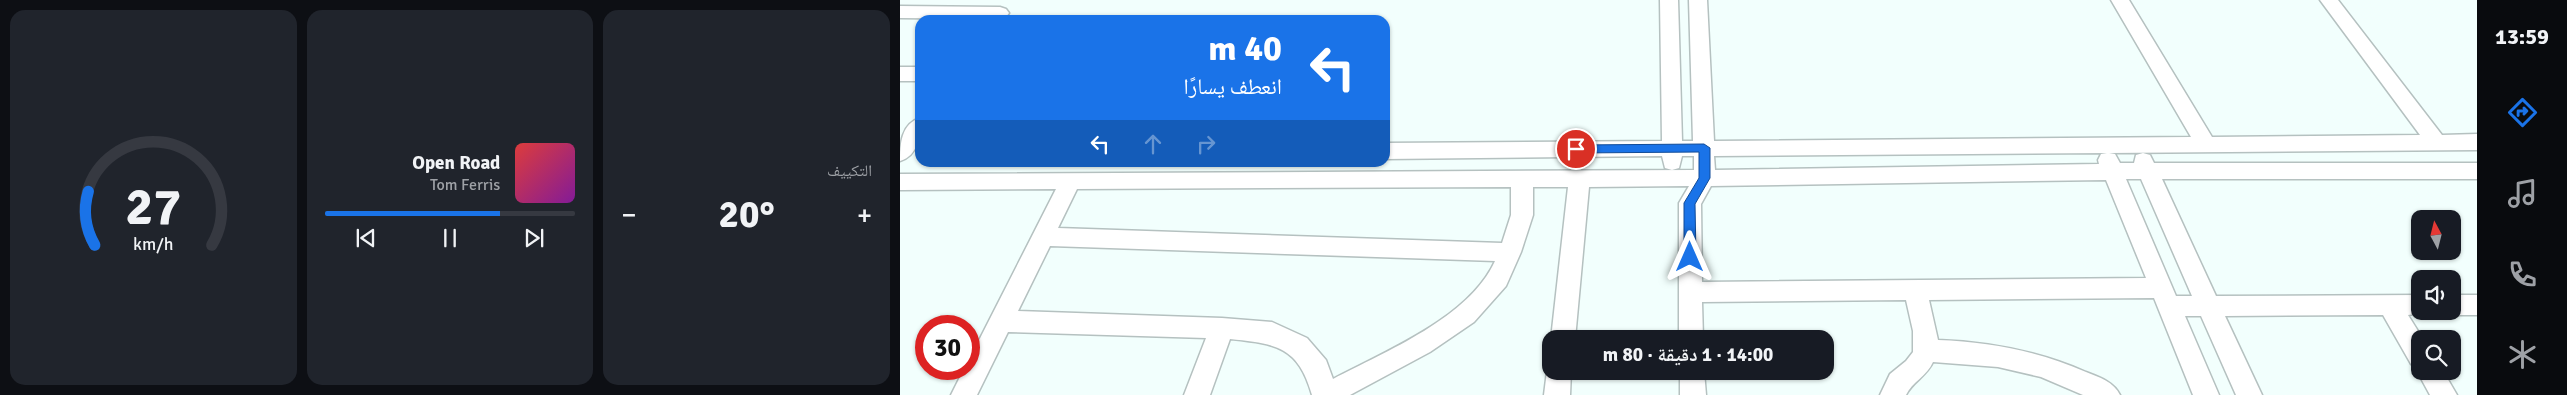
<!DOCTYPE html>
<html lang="ar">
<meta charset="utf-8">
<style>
body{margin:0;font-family:Signika,"Noto Naskh Arabic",sans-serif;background:#20242c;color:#f1f3f6;direction:rtl;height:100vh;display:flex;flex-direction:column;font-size:19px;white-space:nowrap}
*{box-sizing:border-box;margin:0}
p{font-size:16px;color:#9ea1a6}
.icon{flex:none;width:28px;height:28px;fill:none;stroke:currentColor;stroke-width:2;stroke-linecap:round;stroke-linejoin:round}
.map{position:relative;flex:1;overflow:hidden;direction:ltr}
.side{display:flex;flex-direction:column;gap:10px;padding:10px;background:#0d0f14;width:900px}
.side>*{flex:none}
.top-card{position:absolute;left:15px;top:15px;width:475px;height:152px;border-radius:15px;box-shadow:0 1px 4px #0004;direction:rtl;background:#1a73e8;color:#fff;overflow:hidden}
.needle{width:32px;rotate:353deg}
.controls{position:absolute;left:1511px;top:210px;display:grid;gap:10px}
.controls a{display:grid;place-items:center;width:50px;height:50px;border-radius:10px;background:#171b24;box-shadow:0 1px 4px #0004;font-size:25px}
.speed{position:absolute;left:15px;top:315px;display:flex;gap:10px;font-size:25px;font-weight:700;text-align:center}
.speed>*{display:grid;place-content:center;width:65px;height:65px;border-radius:50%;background:#171b24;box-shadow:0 1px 4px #0004;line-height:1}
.speed .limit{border:8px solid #d22;background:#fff;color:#111}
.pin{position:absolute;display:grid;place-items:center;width:42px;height:42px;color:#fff;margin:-21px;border:2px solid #fff;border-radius:50%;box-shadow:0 1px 5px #0007}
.me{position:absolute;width:55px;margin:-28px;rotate:0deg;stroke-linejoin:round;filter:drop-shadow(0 0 4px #0008)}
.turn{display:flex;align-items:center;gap:18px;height:105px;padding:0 25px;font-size:22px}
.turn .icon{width:65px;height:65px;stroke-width:2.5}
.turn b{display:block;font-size:35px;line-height:42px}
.lanes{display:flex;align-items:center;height:48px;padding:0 25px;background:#0003;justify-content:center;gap:25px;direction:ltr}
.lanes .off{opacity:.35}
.big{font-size:38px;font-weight:700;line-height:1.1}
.side .widget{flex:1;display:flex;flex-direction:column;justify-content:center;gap:8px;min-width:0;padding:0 18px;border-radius:15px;background:#20242c}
.side .dial{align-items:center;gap:0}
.dial svg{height:130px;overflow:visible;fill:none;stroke:#363941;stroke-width:7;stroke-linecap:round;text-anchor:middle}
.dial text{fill:#f1f3f6;stroke:none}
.song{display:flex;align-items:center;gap:15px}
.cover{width:60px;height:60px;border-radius:8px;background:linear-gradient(135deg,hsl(0 70% 55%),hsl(290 70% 35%))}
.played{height:5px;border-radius:2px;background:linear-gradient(90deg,#1a73e8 70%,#363941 70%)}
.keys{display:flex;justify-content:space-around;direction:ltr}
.heat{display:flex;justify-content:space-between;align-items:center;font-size:28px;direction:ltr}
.side .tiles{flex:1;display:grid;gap:10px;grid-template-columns:repeat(3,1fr)}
.trip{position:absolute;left:642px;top:330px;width:292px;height:50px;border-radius:15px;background:#171b24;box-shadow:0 1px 4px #0004;font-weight:700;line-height:50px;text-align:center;direction:rtl}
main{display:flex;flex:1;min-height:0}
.menu{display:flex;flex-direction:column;width:90px;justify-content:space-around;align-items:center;background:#090b0e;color:#9ea1a6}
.menu .icon{width:35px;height:35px}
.menu .current{color:#1a73e8}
.menu b{font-size:22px;color:#f1f3f6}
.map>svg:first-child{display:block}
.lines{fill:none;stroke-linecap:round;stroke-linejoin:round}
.minor-casing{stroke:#b5c1c0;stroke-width:3}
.minor{fill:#fff;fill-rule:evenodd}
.route{fill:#1a73e8;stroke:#114b97}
</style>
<main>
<nav class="menu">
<b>13:59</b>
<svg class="icon current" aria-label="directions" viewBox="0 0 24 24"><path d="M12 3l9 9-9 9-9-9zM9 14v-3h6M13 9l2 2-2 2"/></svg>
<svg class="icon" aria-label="music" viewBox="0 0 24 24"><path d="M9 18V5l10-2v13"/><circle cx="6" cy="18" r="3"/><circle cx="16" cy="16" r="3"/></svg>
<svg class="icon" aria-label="phone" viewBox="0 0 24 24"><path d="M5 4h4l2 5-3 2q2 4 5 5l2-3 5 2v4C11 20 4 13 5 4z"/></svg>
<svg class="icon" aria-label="climate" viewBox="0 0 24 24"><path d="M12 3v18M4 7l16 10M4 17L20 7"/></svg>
</nav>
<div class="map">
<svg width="1577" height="395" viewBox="0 0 1577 395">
<rect width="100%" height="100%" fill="#f2fffd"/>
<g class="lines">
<defs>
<g id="minor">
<path d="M760,0h18l4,141h11l-4,-141h18l7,141 477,-4 -80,-137h18l83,137 208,-2 -100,-135h18l104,135 35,-1v16l-368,3 6,1 5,9h14l2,-8 7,-2 7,2 4,8h323v16h-315l54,117 204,-1v16l8,1 -20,3 15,24h-3v32h23l14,24h-27l-13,-24 2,-4 -8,-3 -28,-49 -158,1 37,79h-26l-35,-79h-16l34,79h-26l-39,-97 -225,2 9,40c52,2 100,11 148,32 13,5 28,10 34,23h-37l-42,-18 -43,-10 -65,-5c-6,14 -21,20 -27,33h-26l10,-21 16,-13 7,-9v-21l-7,-31 -204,2 1,37h-24v-136l10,-17 -100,1 -14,152h-24l17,-152h-35v28l-12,37 -15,34 -32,36 -44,30 -80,43h-38c-14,-49 -36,-51 -82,-56l-20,56h-26l22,-57 -198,-6 -31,63h-26l13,-26h5v-9l87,-171 -156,1v-16l794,-4v-14h-12l-3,12 -7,2 -7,-2 -3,-12 -277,3v-16l277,-2zM1207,153l-6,1 -3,6 1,4 -384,6 -1,-14zM1226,179h15l51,117h-16zM1206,180l40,98 -444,4 -1,-78 10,-18zM611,187v28l-9,28 -444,-15 19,-39zM150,246l445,15c-26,57 -109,90 -162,118l-7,-19 -19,-22 -35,-16 -50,-4 -204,-7z"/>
<path d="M0,6l100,1 6,2 3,4 -3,4 -6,2 -100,-1z"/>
<rect x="0" y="67" width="20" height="14"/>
<path d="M20,118c0,17 -1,37 -20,43 0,-17 1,-37 20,-43z"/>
<path d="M1552,295h25v20h-25l-8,-3 8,-1z"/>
<path d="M650,363l1,8h20l-1,24h-26l3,-24z"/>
<path d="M780,371h24l2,24h-26z"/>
</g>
</defs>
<use href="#minor" class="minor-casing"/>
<use href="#minor" class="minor"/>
</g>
<path class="route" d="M804,144l6,4v30l-15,26 1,53 -6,5 -6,-5v-54l15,-25v-26l-123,1 -5,-4 5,-4z"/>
</svg>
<div class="controls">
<a><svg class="needle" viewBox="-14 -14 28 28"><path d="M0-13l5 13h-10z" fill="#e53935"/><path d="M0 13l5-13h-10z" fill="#9ea1a6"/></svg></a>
<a><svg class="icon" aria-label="sound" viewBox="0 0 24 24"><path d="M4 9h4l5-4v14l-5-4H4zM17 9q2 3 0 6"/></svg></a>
<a><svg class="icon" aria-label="search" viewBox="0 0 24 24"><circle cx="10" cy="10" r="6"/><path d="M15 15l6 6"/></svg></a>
</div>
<div class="speed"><div class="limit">30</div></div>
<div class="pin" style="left:676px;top:149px;background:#d93025"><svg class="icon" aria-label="arrive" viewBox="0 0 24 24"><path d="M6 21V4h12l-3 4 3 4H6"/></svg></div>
<svg class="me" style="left:790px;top:257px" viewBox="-20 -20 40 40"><path d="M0-17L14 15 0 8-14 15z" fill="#1a73e8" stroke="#fff" stroke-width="4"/></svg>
<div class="trip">14:00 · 1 دقيقة · 80 m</div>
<div class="top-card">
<div class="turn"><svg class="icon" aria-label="left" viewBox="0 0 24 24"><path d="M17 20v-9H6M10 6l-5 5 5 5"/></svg><div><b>40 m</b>انعطف يسارًا</div></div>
<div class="lanes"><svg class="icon" aria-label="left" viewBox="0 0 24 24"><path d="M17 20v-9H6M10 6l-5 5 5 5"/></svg><svg class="icon off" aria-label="ahead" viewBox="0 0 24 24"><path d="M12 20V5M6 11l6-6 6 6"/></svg><svg class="icon off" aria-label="right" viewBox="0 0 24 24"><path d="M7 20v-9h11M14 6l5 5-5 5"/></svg></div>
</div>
</div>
<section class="side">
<div class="tiles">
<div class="widget"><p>التكييف</p>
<div class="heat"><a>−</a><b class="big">20°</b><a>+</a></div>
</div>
<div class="widget">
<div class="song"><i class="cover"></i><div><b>Open Road</b><p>Tom Ferris</p></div></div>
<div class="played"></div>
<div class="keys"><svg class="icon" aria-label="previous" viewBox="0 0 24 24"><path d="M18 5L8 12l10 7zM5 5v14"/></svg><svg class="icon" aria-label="pause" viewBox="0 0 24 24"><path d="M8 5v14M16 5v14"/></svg><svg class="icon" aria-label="next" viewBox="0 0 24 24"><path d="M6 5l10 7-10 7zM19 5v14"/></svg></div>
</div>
<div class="widget dial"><svg viewBox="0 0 100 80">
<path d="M14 69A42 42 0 1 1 86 69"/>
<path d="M14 69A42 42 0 0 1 10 36" stroke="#1a73e8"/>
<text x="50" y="56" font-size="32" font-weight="700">27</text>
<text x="50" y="72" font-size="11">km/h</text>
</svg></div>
</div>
</section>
</main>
